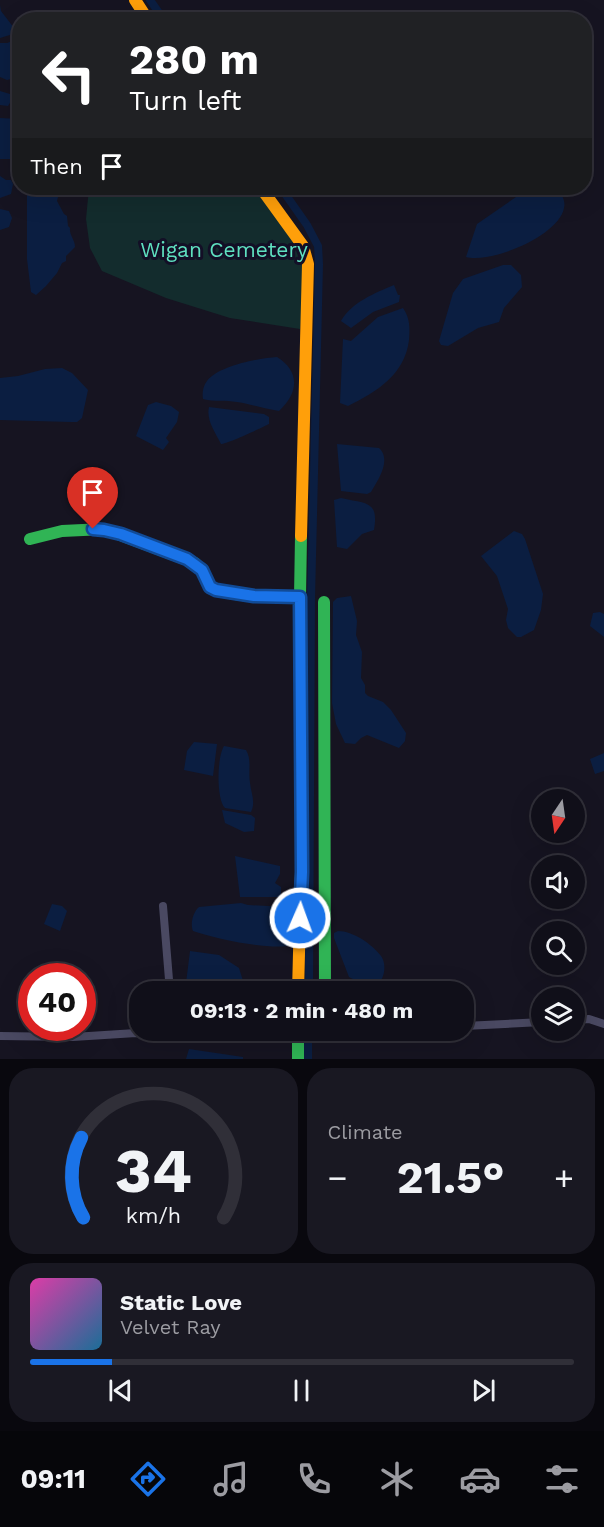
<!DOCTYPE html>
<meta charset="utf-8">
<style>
body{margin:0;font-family:"Work Sans",sans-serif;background:#191822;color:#f1f3f6;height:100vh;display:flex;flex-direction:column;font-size:22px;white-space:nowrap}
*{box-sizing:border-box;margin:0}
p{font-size:20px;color:#9c9ca2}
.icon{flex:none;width:33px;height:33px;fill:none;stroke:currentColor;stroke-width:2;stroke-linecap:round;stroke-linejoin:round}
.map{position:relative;height:1059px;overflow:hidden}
.drawer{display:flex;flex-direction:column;gap:9px;padding:9px;background:#09080e;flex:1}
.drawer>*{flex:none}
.banner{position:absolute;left:12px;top:12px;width:580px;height:183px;border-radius:24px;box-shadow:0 6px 24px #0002,0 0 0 2px #302f38;background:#202124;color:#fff;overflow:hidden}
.needle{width:39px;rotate:193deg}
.fabs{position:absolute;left:531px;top:789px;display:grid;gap:12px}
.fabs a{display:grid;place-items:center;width:54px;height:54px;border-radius:50%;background:#100f19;box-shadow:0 6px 24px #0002,0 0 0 2px #302f38;font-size:30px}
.speed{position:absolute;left:18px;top:963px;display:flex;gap:12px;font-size:30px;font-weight:700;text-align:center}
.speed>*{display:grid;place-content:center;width:78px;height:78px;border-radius:50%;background:#100f19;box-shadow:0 6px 24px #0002,0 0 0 2px #302f38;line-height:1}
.speed .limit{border:9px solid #d22;background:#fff;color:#111}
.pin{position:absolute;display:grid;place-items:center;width:51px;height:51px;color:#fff;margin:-62px -26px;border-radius:50% 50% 50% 0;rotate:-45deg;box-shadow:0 0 6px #0007}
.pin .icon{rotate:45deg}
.me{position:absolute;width:66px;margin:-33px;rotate:2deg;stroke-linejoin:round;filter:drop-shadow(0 0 4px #0008)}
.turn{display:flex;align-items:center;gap:21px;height:126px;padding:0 18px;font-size:27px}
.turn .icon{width:78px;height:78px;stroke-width:2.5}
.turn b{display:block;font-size:42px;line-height:51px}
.then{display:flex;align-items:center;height:57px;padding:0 18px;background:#0003;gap:12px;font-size:22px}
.big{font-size:45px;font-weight:700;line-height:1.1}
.drawer .widget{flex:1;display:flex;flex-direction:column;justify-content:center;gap:9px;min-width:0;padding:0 21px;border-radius:24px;background:#191822}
.drawer .dial{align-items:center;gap:0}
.dial svg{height:156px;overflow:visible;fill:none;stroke:#302f38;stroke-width:7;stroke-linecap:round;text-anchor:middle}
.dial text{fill:#f1f3f6;stroke:none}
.song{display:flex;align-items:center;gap:18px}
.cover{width:72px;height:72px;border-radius:9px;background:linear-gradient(135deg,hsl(320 70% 55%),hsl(200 70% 35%))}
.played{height:6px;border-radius:3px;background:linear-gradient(90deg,#1a73e8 15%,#302f38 15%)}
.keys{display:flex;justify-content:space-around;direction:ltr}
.heat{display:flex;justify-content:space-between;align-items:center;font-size:33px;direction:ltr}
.drawer .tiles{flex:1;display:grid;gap:9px;grid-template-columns:1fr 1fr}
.widget:last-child{grid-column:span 2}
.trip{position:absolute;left:129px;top:981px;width:345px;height:60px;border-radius:24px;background:#100f19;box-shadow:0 6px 24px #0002,0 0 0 2px #302f38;font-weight:700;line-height:60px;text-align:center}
.tab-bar{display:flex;height:96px;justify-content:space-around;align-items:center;background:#06060a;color:#9c9ca2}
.tab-bar .icon{width:42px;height:42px}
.tab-bar .on{color:#1a73e8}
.tab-bar b{font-size:27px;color:#f1f3f6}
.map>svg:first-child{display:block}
.green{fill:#132c2d}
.water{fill:#0b1e41}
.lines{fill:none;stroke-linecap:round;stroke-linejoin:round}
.canal{stroke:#0b1e41;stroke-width:8}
.street{stroke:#4a4962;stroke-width:8}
.fast{stroke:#30b455;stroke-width:12}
.slow{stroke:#ff9f0a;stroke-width:12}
.route-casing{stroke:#114b97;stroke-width:15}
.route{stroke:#1a73e8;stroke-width:10}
.labels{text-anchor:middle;stroke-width:6;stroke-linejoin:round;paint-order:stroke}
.park-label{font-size:21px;fill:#5fe0c0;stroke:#130f26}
</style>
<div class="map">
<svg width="604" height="1059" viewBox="0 0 604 1059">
<rect width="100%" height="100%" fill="#161421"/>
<path class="green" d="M89,188h167c12,16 44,56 47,75 4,22 0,44 -3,66l-70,-11 -64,-20 -64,-27 -12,-23 -4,-29z"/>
<g class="water">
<path d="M0,5l1,6 13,17 -1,6 -13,4z"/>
<path d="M19,39v38l-12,3 -7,-3v-34h7z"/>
<path d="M0,91l10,3 1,7 -3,5 -8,-1z"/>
<path d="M0,118l19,1v40h-19z"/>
<path d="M0,176l6,4h5l2,4 -2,10 -11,4z"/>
<path d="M27,188h24l8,5 -2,8 7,13 3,2 1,10 2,2c-1,7 5,12 5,19l-9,9v5l-4,2 -5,10 -11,13 -10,9 -5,-3 -4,-33z"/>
<path d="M529,188h27c5,5 10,12 8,20 -5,28 -74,56 -98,49l11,-33z"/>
<path d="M0,209l9,2 3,7 -3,9 -9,3z"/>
<path d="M503,265h8l10,10 1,12 -18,21 -5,14 -21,6 -30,18 -7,-1 -2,-4 14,-48 10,-14z"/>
<path d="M394,285l4,10h2l-1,7 -26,10 -22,16 -10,-7c11,-19 34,-28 53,-36z"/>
<path d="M403,308c7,10 7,20 6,32 -4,34 -32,52 -61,66l-8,-3 3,-64 8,2 27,-24z"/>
<path d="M277,357c23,14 22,36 2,54 -15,-2 -28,-7 -42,-9 -12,-2 -22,0 -34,-3 -1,-6 0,-13 4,-18 11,-15 52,-23 70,-24z"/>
<path d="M62,368l10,5 16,17 -6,28 -5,4h-6l-71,-2v-42l18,-2 27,-7z"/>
<path d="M156,402l15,4 8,6 -2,10 -11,16 3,4 -6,8 -27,-14 12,-31z"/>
<path d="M209,407l55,7 5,3v7c-8,4 -42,20 -48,20 -6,-12 -15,-24 -12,-37z"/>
<path d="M337,444l42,4c13,12 -1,32 -8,44l-4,2 -26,-3z"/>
<path d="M341,498c25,6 38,2 33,32l-12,4 -15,15 -10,-2 -3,-47z"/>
<path d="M514,531l8,3 3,5 18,55 -2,16 -7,20 -13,7h-4l-9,-9 -2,-8 2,-11 -11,-33 -16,-20z"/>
<path d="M351,596l6,25 -1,14 6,17 -1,26 4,7v8l3,3 15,6 8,8 15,23 -1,8 -6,7 -32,-13 -6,3 -6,6 -10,-1 -9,-19 -4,-21 1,-101 4,-4z"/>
<path d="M600,612l4,2v23l-14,-11 3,-13z"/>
<path d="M194,742l23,2 -4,32 -29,-6 3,-19z"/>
<path d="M224,746l22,4c6,10 2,21 4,33 1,10 6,19 1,29l-26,-4c-9,-9 -8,-51 -1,-62z"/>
<path d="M604,753v18l-9,3 -5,-15z"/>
<path d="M222,810l29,5 4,3 -1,13 -10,1 -19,-9z"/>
<path d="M235,856l45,10v8l-5,9 6,4v10h-41z"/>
<path d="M241,903l7,2 38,2 4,17 -2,22c-25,3 -71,-7 -95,-15 -3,-7 0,-19 6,-24z"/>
<path d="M52,904l10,2 5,5 -7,20 -16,-7z"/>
<path d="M338,931c15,0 34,13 43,25 7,9 3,31 -10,29 -7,0 -16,-5 -22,-8l-15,-39v-5z"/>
<path d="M190,951l29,4 20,13 5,16 -2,7h-57z"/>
<path d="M189,1049l54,8v2h-57z"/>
</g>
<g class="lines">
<g class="canal">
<path d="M150,0l14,20"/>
<path d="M281,188l26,37 11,21 1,18 -8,335 -2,393"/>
<path d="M308,1059v-29"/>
</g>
<g class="street">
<path d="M163,906l7,86"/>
<path d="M574,1020l15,-1 15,5"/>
<path d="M464,1026l78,-4"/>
<path d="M0,1036l73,1 63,-4 28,1 42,-3 10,2 38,-3"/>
</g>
<g class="fast">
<path d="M301,536l-1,61 2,238"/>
<path d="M30,539l32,-8 42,-2 91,34 9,10 6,14c24,12 63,9 90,10"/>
<path d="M324,602l1,390"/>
<path d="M298,1030v29"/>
</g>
<g class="slow">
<path d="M135,0l13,20"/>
<path d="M261,188l42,58 5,18 -7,272"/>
<path d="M298,992l4,-157"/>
</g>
</g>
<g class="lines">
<defs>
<path id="route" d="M93,529l11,1 17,4 66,25 15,11 8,17 6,3 38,6 46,1 2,275 -2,46"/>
</defs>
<use href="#route" class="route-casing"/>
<use href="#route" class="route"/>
</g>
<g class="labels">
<g class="park-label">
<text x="224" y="257">Wigan Cemetery</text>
</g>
</g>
</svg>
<div class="fabs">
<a><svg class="needle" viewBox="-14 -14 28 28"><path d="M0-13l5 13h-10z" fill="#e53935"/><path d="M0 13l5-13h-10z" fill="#9c9ca2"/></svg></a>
<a><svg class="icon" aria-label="sound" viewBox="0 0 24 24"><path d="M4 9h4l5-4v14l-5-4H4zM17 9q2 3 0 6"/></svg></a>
<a><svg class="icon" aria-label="search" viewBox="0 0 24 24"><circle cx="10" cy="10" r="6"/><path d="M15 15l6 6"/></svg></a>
<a><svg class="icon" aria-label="layers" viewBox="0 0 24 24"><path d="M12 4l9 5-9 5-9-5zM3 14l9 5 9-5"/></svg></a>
</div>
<div class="speed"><div class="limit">40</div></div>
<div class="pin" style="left:93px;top:529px;background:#d93025"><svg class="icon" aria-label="arrive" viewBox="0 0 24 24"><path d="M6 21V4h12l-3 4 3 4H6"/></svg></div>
<svg class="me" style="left:300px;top:918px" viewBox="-20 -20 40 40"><circle r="17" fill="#1a73e8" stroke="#fff" stroke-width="3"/><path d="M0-11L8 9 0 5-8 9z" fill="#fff"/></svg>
<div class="trip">09:13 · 2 min · 480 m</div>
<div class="banner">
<div class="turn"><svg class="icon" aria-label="left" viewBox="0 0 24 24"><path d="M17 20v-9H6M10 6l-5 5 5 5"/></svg><div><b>280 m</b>Turn left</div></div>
<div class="then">Then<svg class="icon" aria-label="arrive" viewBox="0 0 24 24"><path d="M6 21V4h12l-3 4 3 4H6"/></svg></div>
</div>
</div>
<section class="drawer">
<div class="tiles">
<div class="widget dial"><svg viewBox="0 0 100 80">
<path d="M14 69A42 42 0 1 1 86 69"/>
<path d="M14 69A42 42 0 0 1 13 28" stroke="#1a73e8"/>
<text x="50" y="56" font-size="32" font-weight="700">34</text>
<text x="50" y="72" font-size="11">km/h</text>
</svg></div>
<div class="widget"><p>Climate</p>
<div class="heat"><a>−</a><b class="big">21.5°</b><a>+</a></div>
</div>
<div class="widget">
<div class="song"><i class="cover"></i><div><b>Static Love</b><p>Velvet Ray</p></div></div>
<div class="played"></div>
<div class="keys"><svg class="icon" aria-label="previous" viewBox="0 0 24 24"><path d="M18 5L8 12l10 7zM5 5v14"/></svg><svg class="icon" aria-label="pause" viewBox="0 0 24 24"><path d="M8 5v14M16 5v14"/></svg><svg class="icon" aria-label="next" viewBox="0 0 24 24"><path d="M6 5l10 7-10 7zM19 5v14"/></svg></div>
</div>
</div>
</section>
<nav class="tab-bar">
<b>09:11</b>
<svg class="icon on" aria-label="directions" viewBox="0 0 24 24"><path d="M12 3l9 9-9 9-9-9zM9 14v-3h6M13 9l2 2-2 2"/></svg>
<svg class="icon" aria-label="music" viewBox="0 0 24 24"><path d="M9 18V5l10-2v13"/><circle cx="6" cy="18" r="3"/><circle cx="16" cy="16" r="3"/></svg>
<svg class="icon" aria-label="phone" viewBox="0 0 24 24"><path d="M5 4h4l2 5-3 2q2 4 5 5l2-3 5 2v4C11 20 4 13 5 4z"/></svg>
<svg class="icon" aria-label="climate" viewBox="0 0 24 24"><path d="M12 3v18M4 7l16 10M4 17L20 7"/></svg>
<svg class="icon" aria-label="car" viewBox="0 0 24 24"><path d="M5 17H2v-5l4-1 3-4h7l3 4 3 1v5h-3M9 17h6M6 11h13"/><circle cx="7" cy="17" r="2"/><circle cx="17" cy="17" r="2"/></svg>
<svg class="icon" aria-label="filters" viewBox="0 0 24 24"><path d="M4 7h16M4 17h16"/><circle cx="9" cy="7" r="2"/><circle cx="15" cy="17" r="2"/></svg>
</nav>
